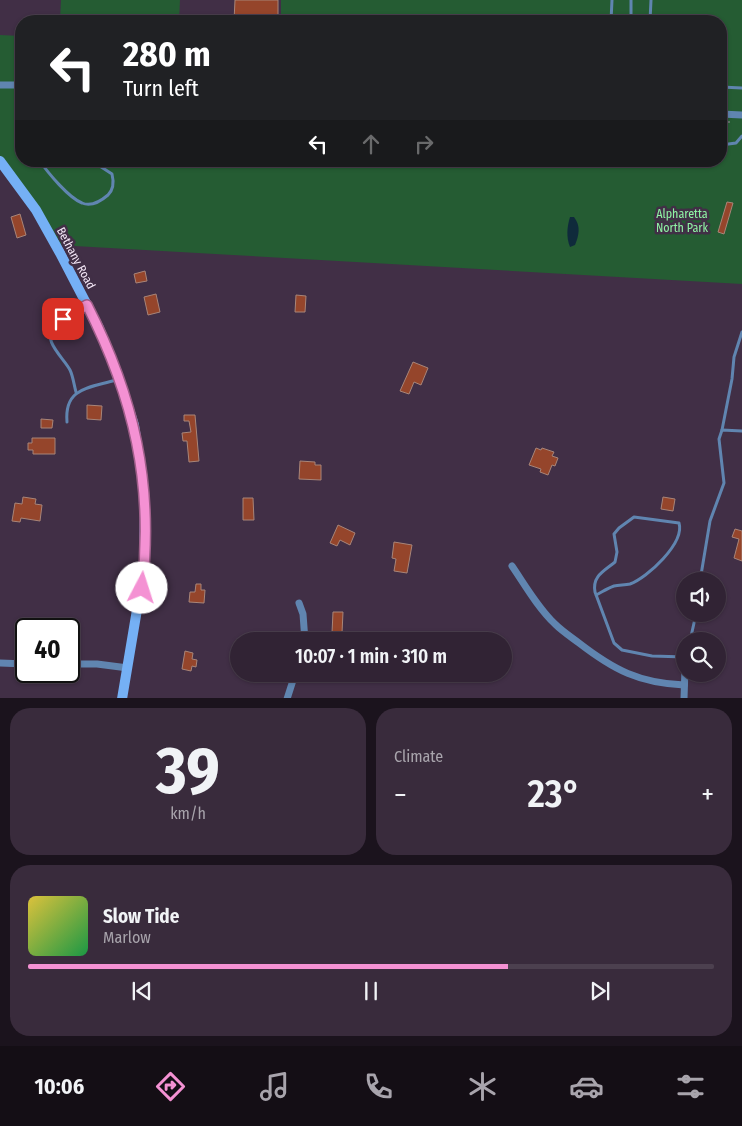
<!DOCTYPE html>
<meta charset="utf-8">
<style>
body{margin:0;font-family:"Fira Sans Condensed",sans-serif;background:#392b3c;color:#f1f3f6;height:100vh;display:flex;flex-direction:column;font-size:19px;white-space:nowrap}
*{box-sizing:border-box;margin:0}
p{font-size:16px;color:#a8a4ac}
.icon{flex:none;width:28px;height:28px;fill:none;stroke:currentColor;stroke-width:2;stroke-linecap:round;stroke-linejoin:round}
.map{position:relative;height:698px;overflow:hidden}
.details{display:flex;flex-direction:column;gap:10px;padding:10px;background:#1b131d;flex:1}
.details>*{flex:none}
.top-card{position:absolute;left:15px;top:15px;width:712px;height:152px;border-radius:20px;box-shadow:0 1px 4px #0004,0 0 0 1px #4c404f;background:#202124;color:#fff;overflow:hidden}
.controls{position:absolute;left:676px;top:572px;display:grid;gap:10px}
.controls a{display:grid;place-items:center;width:50px;height:50px;border-radius:50%;background:#312334;box-shadow:0 1px 4px #0004,0 0 0 1px #4c404f;font-size:25px}
.speed{position:absolute;left:15px;top:618px;display:flex;gap:10px;font-size:25px;font-weight:700;text-align:center}
.speed>*{display:grid;place-content:center;width:65px;height:65px;border-radius:50%;background:#312334;box-shadow:0 1px 4px #0004,0 0 0 1px #4c404f;line-height:1}
.speed .limit{border:2px solid #111;border-radius:8px;background:#fff;color:#111}
.pin{position:absolute;display:grid;place-items:center;width:42px;height:42px;color:#fff;margin:-21px;border-radius:10px;box-shadow:0 2px 8px #0006}
.me{position:absolute;width:55px;margin:-28px;rotate:5deg;stroke-linejoin:round;filter:drop-shadow(0 0 4px #0008)}
.turn{display:flex;align-items:center;gap:18px;height:105px;padding:0 25px;font-size:22px}
.turn .icon{width:65px;height:65px;stroke-width:2.5}
.turn b{display:block;font-size:35px;line-height:42px}
.lanes{display:flex;align-items:center;height:48px;padding:0 25px;background:#0003;justify-content:center;gap:25px;direction:ltr}
.lanes .off{opacity:.35}
.big{font-size:38px;font-weight:600;line-height:1.1}
.details .card{flex:1;display:flex;flex-direction:column;justify-content:center;gap:8px;min-width:0;padding:0 18px;border-radius:20px;background:#392b3c}
.details .dial{align-items:center;gap:0}
.dial b{font-size:65px;line-height:1}
.song{display:flex;align-items:center;gap:15px}
.cover{width:60px;height:60px;border-radius:8px;background:linear-gradient(135deg,hsl(50 70% 55%),hsl(140 70% 35%))}
.played{height:5px;border-radius:2px;background:linear-gradient(90deg,#f491d3 70%,#4c404f 70%)}
.keys{display:flex;justify-content:space-around;direction:ltr}
.heat{display:flex;justify-content:space-between;align-items:center;font-size:28px;direction:ltr}
.details .tiles{flex:1;display:grid;gap:10px;grid-template-columns:1fr 1fr}
.card:last-child{grid-column:span 2}
.trip{position:absolute;left:230px;top:632px;width:282px;height:50px;border-radius:25px;background:#312334;box-shadow:0 1px 4px #0004,0 0 0 1px #4c404f;font-weight:600;line-height:50px;text-align:center}
.tabs{display:flex;height:80px;justify-content:space-around;align-items:center;background:#140e15;color:#a8a4ac}
.tabs .icon{width:35px;height:35px}
.tabs .selected{color:#f491d3}
.tabs b{font-size:22px;color:#f1f3f6}
.map>svg:first-child{display:block}
.green{fill:#255c33}
.water{fill:#0f2a3b}
.building{fill:#95452b;stroke:#a88579}
.lines{fill:none;stroke-linecap:round;stroke-linejoin:round}
.path{stroke:#9d8ea0;stroke-width:1;stroke-dasharray:2.5 4;stroke-linecap:butt}
.lane{stroke:#6085b0;stroke-width:3}
.street{stroke:#6085b0;stroke-width:7}
.secondary{stroke:#75b0f5;stroke-width:10}
.route-casing{stroke:#9f5e89;stroke-width:12}
.route{stroke:#f491d3;stroke-width:9}
.labels{text-anchor:middle;stroke-width:5;stroke-linejoin:round;paint-order:stroke}
.park-label{font-size:12px;fill:#8ff3a4;stroke:#412f46}
.street-label{font-size:12px;fill:#f6eaf9;stroke:#412f46}
</style>
<div class="map">
<svg width="742" height="699" viewBox="0 0 742 699">
<rect width="100%" height="100%" fill="#412f46"/>
<g class="green">
<path d="M61,0h119l-1,21h-119z"/>
<path d="M281,0h461v284l-685,-39 -57,-84v-126l21,1v125h700v-140h-440z"/>
</g>
<path class="water" d="M570,217h4c7,9 5,18 1,28l-5,2c-4,-10 -3,-20 0,-30z"/>
<g class="building">
<path d="M235,0h43v21h-44z"/>
<path d="M727,202l6,1 -9,31 -6,-2z"/>
<path d="M20,214l6,21 -9,3 -6,-21z"/>
<path d="M145,271l2,10 -11,2 -2,-9z"/>
<path d="M156,294l4,18 -12,3 -4,-18z"/>
<path d="M296,295l10,1 -1,16h-10z"/>
<path d="M413,362l15,6 -7,17 -7,-3 -5,12 -9,-3z"/>
<path d="M87,405l15,1 -1,14 -14,-1z"/>
<path d="M184,415h11l4,46 -10,1 -2,-21h-4l-1,-8 9,-1 -2,-11h-5z"/>
<path d="M41,419l12,1 -1,8h-11z"/>
<path d="M32,438h23v16h-22v-4h-5v-7h4z"/>
<path d="M536,448l5,2 1,-2 12,4 -2,4 6,2 -3,8 -3,-1 -4,10 -8,-3 1,-3 -12,-4z"/>
<path d="M300,461l15,1v3h6v15l-22,-1z"/>
<path d="M23,497l13,2 -1,5 7,1 -2,16 -19,-3 -1,4 -8,-1 3,-18 7,1z"/>
<path d="M663,497l12,2 -2,12 -12,-2z"/>
<path d="M243,498h10l1,22h-11z"/>
<path d="M338,525l17,8 -5,12 -10,-5 -3,6 -7,-3z"/>
<path d="M735,529l7,2v30l-8,-3 5,-19 -7,-2z"/>
<path d="M394,542l18,3 -5,28 -13,-2 2,-12 -4,-1z"/>
<path d="M196,584h5v6h4l-1,13 -15,-1 1,-10h5z"/>
<path d="M333,612h10l-1,21h-10z"/>
<path d="M262,633l13,2v6h-14z"/>
<path d="M185,651l8,2 -1,6 5,1 -1,7 -4,-1 -1,5 -9,-2z"/>
</g>
<g class="lines">
<path class="path" d="M721,122h12"/>
<g class="lane">
<path d="M611,21l1,-21"/>
<path d="M631,21v-21"/>
<path d="M650,21l1,-21"/>
<path d="M721,87l21,1"/>
<path d="M721,145l15,-2 6,-7"/>
<path d="M40,161c8,12 29,37 42,42 9,4 19,-2 26,-8 6,-6 6,-13 4,-21l-20,-13"/>
<path d="M76,392c-2,-7 -3,-16 -6,-22 -6,-12 -29,-30 -16,-44 7,-9 22,-15 33,-20"/>
<path d="M67,422c-3,-35 23,-34 49,-42"/>
<path d="M722,430l10,-51 2,-22 8,-25"/>
<path d="M700,581l10,-60 14,-38 -5,-44 3,-9 20,1"/>
<path d="M596,595c6,-3 12,-7 18,-9 5,-1 11,-1 16,-2 17,-6 55,-41 49,-61l-45,-6 -15,11 -5,6 3,18 -2,10c-11,9 -23,14 -20,30l19,51 8,7 30,6 33,1"/>
<path d="M690,641l6,-27"/>
</g>
<g class="street">
<path d="M0,85h21"/>
<path d="M721,114l21,1"/>
<path d="M512,566c13,19 26,42 43,58 7,7 16,13 24,19 35,27 60,40 105,42"/>
<path d="M299,603l4,11 2,27"/>
<path d="M0,663l26,1"/>
<path d="M69,664h28l31,4"/>
<path d="M287,699l8,-25"/>
<path d="M684,699l1,-31"/>
</g>
<path class="secondary" d="M0,161l36,49 24,43 39,75 19,47 16,50 8,50 3,28 -1,65 -22,131"/>
</g>
<g class="lines">
<defs>
<path id="route" d="M63,319l24,-14c47,92 67,180 55,283"/>
</defs>
<use href="#route" class="route-casing"/>
<use href="#route" class="route"/>
</g>
<g class="labels">
<g class="park-label">
<text x="682" y="218">Alpharetta<tspan x="682" dy="14">North Park</tspan></text>
</g>
<g class="street-label">
<text transform="translate(76 258) rotate(62)" y="4">Bethany Road</text>
</g>
</g>
</svg>
<div class="controls">
<a><svg class="icon" aria-label="sound" viewBox="0 0 24 24"><path d="M4 9h4l5-4v14l-5-4H4zM17 9q2 3 0 6"/></svg></a>
<a><svg class="icon" aria-label="search" viewBox="0 0 24 24"><circle cx="10" cy="10" r="6"/><path d="M15 15l6 6"/></svg></a>
</div>
<div class="speed"><div class="limit">40</div></div>
<div class="pin" style="left:63px;top:319px;background:#d93025"><svg class="icon" aria-label="arrive" viewBox="0 0 24 24"><path d="M6 21V4h12l-3 4 3 4H6"/></svg></div>
<svg class="me" style="left:142px;top:588px" viewBox="-20 -20 40 40"><circle r="19" fill="#fff"/><path d="M0-13L10 11 0 6-10 11z" fill="#f491d3"/></svg>
<div class="trip">10:07 · 1 min · 310 m</div>
<div class="top-card">
<div class="turn"><svg class="icon" aria-label="left" viewBox="0 0 24 24"><path d="M17 20v-9H6M10 6l-5 5 5 5"/></svg><div><b>280 m</b>Turn left</div></div>
<div class="lanes"><svg class="icon" aria-label="left" viewBox="0 0 24 24"><path d="M17 20v-9H6M10 6l-5 5 5 5"/></svg><svg class="icon off" aria-label="ahead" viewBox="0 0 24 24"><path d="M12 20V5M6 11l6-6 6 6"/></svg><svg class="icon off" aria-label="right" viewBox="0 0 24 24"><path d="M7 20v-9h11M14 6l5 5-5 5"/></svg></div>
</div>
</div>
<section class="details">
<div class="tiles">
<div class="card dial"><b>39</b><p>km/h</p></div>
<div class="card"><p>Climate</p>
<div class="heat"><a>−</a><b class="big">23°</b><a>+</a></div>
</div>
<div class="card">
<div class="song"><i class="cover"></i><div><b>Slow Tide</b><p>Marlow</p></div></div>
<div class="played"></div>
<div class="keys"><svg class="icon" aria-label="previous" viewBox="0 0 24 24"><path d="M18 5L8 12l10 7zM5 5v14"/></svg><svg class="icon" aria-label="pause" viewBox="0 0 24 24"><path d="M8 5v14M16 5v14"/></svg><svg class="icon" aria-label="next" viewBox="0 0 24 24"><path d="M6 5l10 7-10 7zM19 5v14"/></svg></div>
</div>
</div>
</section>
<nav class="tabs">
<b>10:06</b>
<svg class="icon selected" aria-label="directions" viewBox="0 0 24 24"><path d="M12 3l9 9-9 9-9-9zM9 14v-3h6M13 9l2 2-2 2"/></svg>
<svg class="icon" aria-label="music" viewBox="0 0 24 24"><path d="M9 18V5l10-2v13"/><circle cx="6" cy="18" r="3"/><circle cx="16" cy="16" r="3"/></svg>
<svg class="icon" aria-label="phone" viewBox="0 0 24 24"><path d="M5 4h4l2 5-3 2q2 4 5 5l2-3 5 2v4C11 20 4 13 5 4z"/></svg>
<svg class="icon" aria-label="climate" viewBox="0 0 24 24"><path d="M12 3v18M4 7l16 10M4 17L20 7"/></svg>
<svg class="icon" aria-label="car" viewBox="0 0 24 24"><path d="M5 17H2v-5l4-1 3-4h7l3 4 3 1v5h-3M9 17h6M6 11h13"/><circle cx="7" cy="17" r="2"/><circle cx="17" cy="17" r="2"/></svg>
<svg class="icon" aria-label="filters" viewBox="0 0 24 24"><path d="M4 7h16M4 17h16"/><circle cx="9" cy="7" r="2"/><circle cx="15" cy="17" r="2"/></svg>
</nav>
